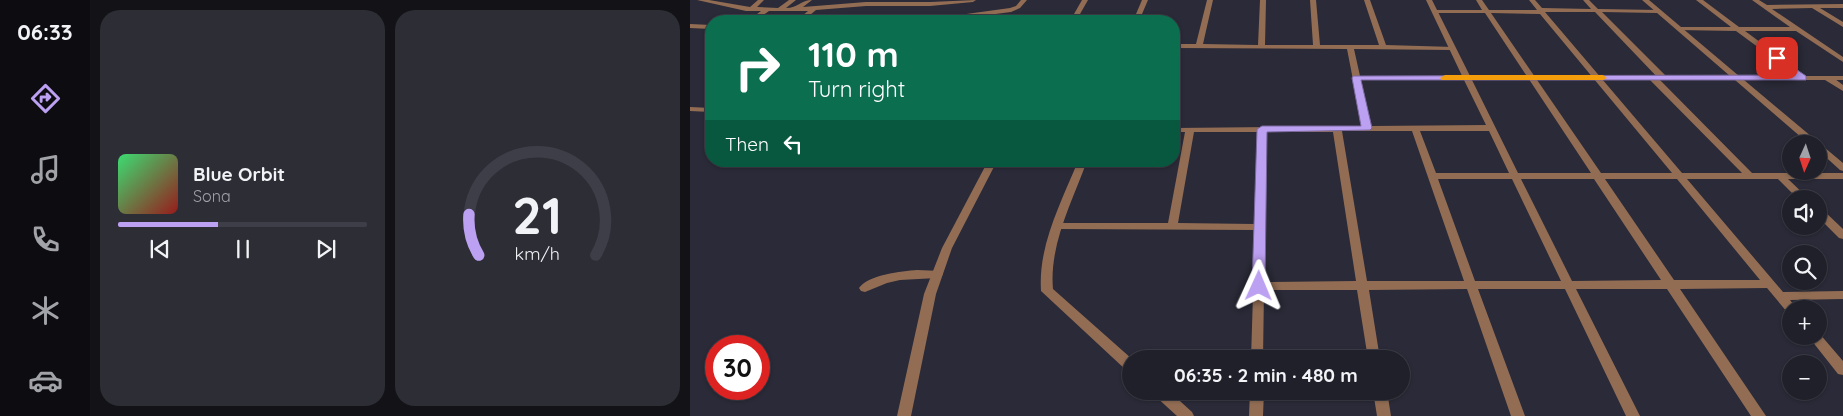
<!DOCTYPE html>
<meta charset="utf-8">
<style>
body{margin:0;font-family:Quicksand,sans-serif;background:#2d2d36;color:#f1f3f6;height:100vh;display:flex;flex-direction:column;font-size:19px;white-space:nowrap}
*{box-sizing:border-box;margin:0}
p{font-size:16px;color:#a2a3a8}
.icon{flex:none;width:28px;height:28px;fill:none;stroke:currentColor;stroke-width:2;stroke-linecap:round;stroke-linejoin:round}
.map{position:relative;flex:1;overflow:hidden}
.drawer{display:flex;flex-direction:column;gap:10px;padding:10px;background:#121217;width:600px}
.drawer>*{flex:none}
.banner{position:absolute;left:15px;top:15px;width:475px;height:152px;border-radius:20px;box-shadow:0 1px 4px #0004,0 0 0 1px #3d3e47;background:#0b6e4f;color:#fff;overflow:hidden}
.needle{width:32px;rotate:183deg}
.buttons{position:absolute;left:1092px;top:135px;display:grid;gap:10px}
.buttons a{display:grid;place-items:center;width:45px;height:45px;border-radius:50%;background:#20202a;box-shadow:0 1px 4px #0004,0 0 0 1px #3d3e47;font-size:25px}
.speed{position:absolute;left:15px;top:335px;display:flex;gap:10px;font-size:25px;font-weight:700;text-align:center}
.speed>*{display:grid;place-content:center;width:65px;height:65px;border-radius:50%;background:#20202a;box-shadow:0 1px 4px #0004,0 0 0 1px #3d3e47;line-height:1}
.speed .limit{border:8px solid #d22;background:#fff;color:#111}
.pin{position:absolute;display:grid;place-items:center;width:42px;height:42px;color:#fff;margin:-21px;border-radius:10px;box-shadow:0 2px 8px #0006}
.me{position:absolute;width:55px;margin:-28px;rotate:1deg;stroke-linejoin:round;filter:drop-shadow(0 0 4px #0008)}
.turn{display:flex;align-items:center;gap:18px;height:105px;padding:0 20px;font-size:22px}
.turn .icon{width:65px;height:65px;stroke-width:2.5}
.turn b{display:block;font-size:35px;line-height:42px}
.then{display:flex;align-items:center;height:48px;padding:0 20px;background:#0003;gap:10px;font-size:19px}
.drawer .tile{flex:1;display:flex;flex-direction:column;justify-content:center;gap:8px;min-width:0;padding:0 18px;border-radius:20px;background:#2d2d36}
.drawer .dial{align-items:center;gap:0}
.dial svg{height:130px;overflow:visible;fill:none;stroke:#3d3e47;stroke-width:7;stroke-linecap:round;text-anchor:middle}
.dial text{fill:#f1f3f6;stroke:none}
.song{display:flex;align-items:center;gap:15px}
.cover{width:60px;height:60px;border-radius:8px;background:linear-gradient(135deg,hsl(140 70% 55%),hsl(0 70% 35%))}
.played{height:5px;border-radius:2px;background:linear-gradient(90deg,#bca0f2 40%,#3d3e47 40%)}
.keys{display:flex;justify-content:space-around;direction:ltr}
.drawer .tiles{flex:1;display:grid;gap:10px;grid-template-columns:repeat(2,1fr)}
.trip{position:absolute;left:432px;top:350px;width:288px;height:50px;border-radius:25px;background:#20202a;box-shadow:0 1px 4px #0004,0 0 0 1px #3d3e47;font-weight:800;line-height:50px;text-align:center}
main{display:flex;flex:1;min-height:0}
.tabs{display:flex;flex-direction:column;width:90px;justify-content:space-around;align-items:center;background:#0d0d11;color:#a2a3a8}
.tabs .icon{width:35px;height:35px}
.tabs .selected{color:#bca0f2}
.tabs b{font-size:22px;color:#f1f3f6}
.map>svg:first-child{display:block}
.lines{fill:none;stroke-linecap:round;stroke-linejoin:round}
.minor{fill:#926d54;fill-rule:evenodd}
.tertiary{fill:#926d54;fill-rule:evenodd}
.route{fill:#bca0f2;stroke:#7a689d}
.slow{fill:#f59e0b}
</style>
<main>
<nav class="tabs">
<b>06:33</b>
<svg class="icon selected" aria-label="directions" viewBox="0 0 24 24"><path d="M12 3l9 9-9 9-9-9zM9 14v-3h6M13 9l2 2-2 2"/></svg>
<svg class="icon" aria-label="music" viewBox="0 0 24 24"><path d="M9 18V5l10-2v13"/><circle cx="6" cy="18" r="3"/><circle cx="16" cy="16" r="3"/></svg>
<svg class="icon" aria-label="phone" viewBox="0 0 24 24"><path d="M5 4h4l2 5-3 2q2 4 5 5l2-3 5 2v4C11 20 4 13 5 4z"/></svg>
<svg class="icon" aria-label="climate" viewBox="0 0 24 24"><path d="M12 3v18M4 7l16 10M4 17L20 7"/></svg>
<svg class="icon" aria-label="car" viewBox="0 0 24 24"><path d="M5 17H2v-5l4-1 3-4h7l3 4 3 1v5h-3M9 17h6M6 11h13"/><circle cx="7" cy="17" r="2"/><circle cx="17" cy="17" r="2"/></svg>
</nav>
<section class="drawer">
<div class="tiles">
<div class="tile">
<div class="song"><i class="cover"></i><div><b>Blue Orbit</b><p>Sona</p></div></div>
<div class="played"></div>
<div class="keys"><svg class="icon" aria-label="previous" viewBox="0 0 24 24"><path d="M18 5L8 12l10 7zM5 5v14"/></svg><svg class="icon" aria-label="pause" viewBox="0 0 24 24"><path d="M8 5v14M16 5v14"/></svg><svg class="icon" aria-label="next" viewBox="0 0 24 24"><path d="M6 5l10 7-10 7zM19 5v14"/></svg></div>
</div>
<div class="tile dial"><svg viewBox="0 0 100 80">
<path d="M14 69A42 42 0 1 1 86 69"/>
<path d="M14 69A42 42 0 0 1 8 44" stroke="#bca0f2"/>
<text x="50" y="56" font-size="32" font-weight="700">21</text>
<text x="50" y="72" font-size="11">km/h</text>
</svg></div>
</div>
</section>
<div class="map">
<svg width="1153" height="416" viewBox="0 0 1153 416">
<rect width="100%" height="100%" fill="#2a2a38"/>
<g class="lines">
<g class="minor">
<path d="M7,0h12l41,7 8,-7h6l-7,7 21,1 11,-8h7l-10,8c12,0 15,-8 26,-8l-9,7 63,-5h64l46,-2 -3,2 -43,4h-64l-50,4 -13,11h-7l12,-10h-39l-14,10h-7l13,-10h-15z"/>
<path d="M331,0h6l-7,8 -9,4 -69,9h-15l3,-2 80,-11 6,-2z"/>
<path d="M517,0h6l-10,44 55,1 2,-45h6l-1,45h48l-3,-45h6l4,45h59l-15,-45h6l16,45 68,2 1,1 -3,2 -98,-1 6,27h110l48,97h73l-106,-160h-51l-2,-1v-2h50l-6,-10h6l7,10h48l-8,-10h6l7,8 49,1 -8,-9h6l9,9 61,1v2l-2,1 -55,-1 64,64v4h-6l-65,-68h-50l137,161h60l-92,-93v-4h6l96,97h91v6h-55l21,20h-11l-20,-20h-91l96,113 60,-1v8l-53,1 7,9h-6v5l-4,-2 -20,-24 -87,1 86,127h-15l-84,-127h-91l64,127h-14l-61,-127h-87l47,127h-14l-44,-127 -98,1 11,69h-12l-11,-69h-93l-1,69h-12l4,-129 -197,-1 -5,-3 5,-3h110l17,-91h-11v-4l188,-2 -15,-77 -173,-1v-4h22zM801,13l49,1 132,159h-71zM671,80h103l22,45 -115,1zM652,131h70l52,150h-97zM730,131h69l20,42h-73zM504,132h64l-3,92 -77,-1zM576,132h67l23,149 -92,1zM748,179h74l49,102h-86zM831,179h73l67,101 -89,1zM915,179h72l83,101h-86z"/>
<path d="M1006,0h7l36,27h51l-38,-27h7l8,5 76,-1v4h-23l23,14v5l-31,-19 -40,1 71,48v5l-47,-31h-51l61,45v4h-3l-67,-49 -58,-1v-2l2,-1h51z"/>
<path d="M0,24l21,1v4l-21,-1z"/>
<path d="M1135,76h6l12,9v6l-18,-11z"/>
<path d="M0,107l21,1v4l-21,-1z"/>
<path d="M1129,209l4,1 20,19v10l-4,-1 -20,-20z"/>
<path d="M227,270l24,1 2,3 -2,3 -4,1 -37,2 -13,3 -22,9 -4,-1 -2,-3c9,-13 43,-17 58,-18z"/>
<path d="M1129,333l24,28v14l-5,-1 -30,-38h11z"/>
<path d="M560,391h14l-1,25h-14z"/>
<path d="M683,391h14l4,25h-14z"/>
</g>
<g class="tertiary">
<path d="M392,0h6l-12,21h-6z"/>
<path d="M452,0h6l-9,21h-6z"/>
<path d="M736,0h6l38,76h260l-88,-76h7l90,76h104v4h-99l99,83v8l-3,-1 -21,-19v-7h-10l-74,-64h-271z"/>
<path d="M298,161h9l-45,87 -16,46 -25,122h-14l27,-122 18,-46z"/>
<path d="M388,161h9c-15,41 -38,84 -34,128l79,70 -1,12 -5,-1 -85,-79c-3,-46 20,-88 37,-130z"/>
<path d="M462,391h17l23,21 2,4h-17l-23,-21z"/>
</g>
</g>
<path class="route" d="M1087,56l29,20v4h-445l11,48 -2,2 -103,2 -2,154 -2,3h-9l-2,-3 5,-157 5,-3h99l-9,-48 1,-2 441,-1 -20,-15 -1,-2z"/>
<path class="slow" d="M755,75h158l4,3 -4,2h-161l-2,-2z"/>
</svg>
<div class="buttons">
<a><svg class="needle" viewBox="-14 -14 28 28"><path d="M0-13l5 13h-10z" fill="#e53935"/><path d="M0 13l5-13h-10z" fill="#a2a3a8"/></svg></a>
<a><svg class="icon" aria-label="sound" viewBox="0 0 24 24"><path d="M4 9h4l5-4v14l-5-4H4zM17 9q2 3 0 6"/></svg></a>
<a><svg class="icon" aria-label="search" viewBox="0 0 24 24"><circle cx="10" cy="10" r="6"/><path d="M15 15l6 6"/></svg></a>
<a>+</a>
<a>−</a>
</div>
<div class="speed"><div class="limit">30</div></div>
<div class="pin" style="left:1087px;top:58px;background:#d93025"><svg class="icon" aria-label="arrive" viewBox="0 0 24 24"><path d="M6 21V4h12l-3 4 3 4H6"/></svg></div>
<svg class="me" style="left:569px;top:286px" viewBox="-20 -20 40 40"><path d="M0-17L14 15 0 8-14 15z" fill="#bca0f2" stroke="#fff" stroke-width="4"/></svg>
<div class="trip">06:35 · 2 min · 480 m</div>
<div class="banner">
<div class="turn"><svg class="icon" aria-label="right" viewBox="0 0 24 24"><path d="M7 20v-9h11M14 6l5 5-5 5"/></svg><div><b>110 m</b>Turn right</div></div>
<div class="then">Then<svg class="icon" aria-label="left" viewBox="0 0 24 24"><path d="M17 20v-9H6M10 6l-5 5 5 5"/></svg></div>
</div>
</div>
</main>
